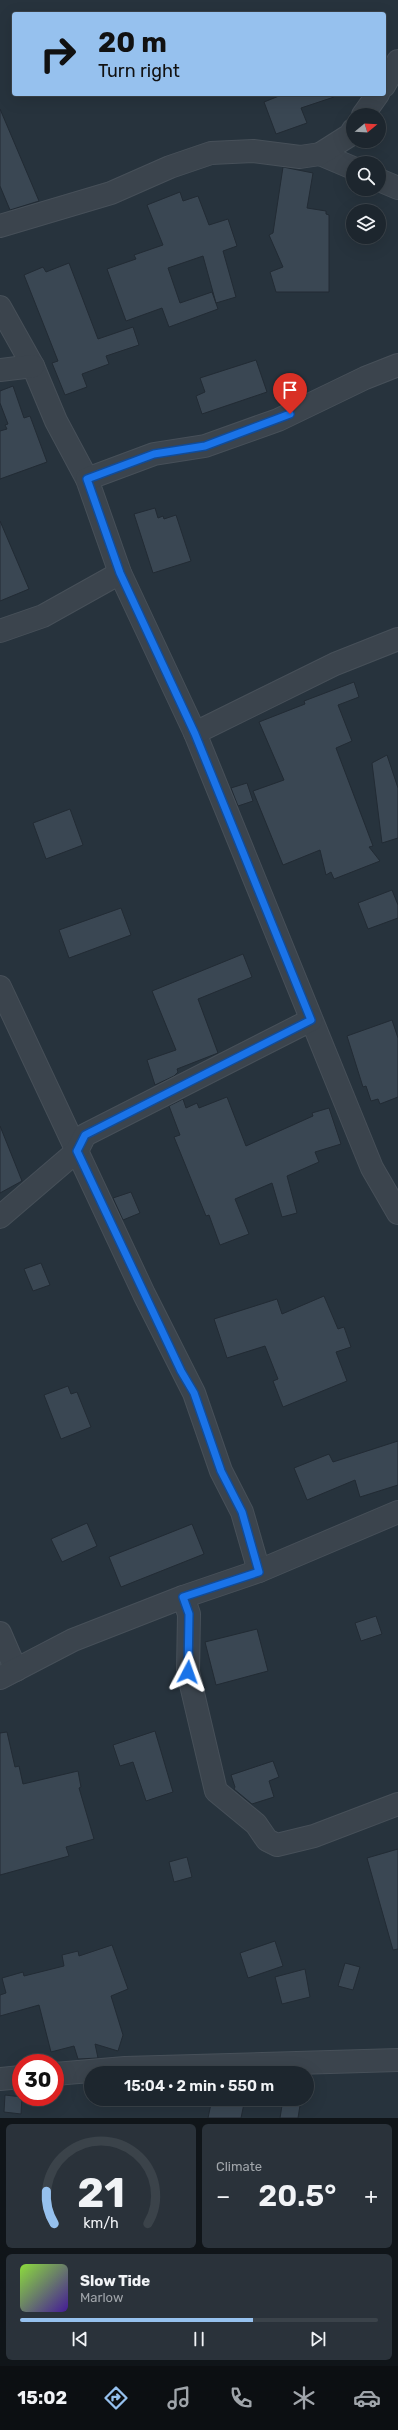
<!DOCTYPE html>
<meta charset="utf-8">
<style>
body{margin:0;font-family:Rubik,sans-serif;background:#2a323a;color:#f1f3f6;height:100vh;display:flex;flex-direction:column;font-size:15px;white-space:nowrap}
*{box-sizing:border-box;margin:0}
p{font-size:13px;color:#a0a5aa}
.icon{flex:none;width:22px;height:22px;fill:none;stroke:currentColor;stroke-width:2;stroke-linecap:round;stroke-linejoin:round}
.map{position:relative;height:2118px;overflow:hidden}
.panel{display:flex;flex-direction:column;gap:6px;padding:6px;background:#101519;flex:1}
.panel>*{flex:none}
.banner{position:absolute;left:12px;top:12px;width:374px;height:84px;border-radius:4px;box-shadow:0 4px 16px #0002,0 0 0 1px #3b434a;background:#96c1ee;color:#111;overflow:hidden}
.needle{width:26px;rotate:72deg}
.buttons{position:absolute;left:346px;top:108px;display:grid;gap:8px}
.buttons a{display:grid;place-items:center;width:40px;height:40px;border-radius:50%;background:#1d262e;box-shadow:0 4px 16px #0002,0 0 0 1px #3b434a;font-size:20px}
.speed{position:absolute;left:12px;top:2054px;display:flex;gap:8px;font-size:20px;font-weight:700;text-align:center}
.speed>*{display:grid;place-content:center;width:52px;height:52px;border-radius:50%;background:#1d262e;box-shadow:0 4px 16px #0002,0 0 0 1px #3b434a;line-height:1}
.speed .limit{border:6px solid #d22;background:#fff;color:#111}
.pin{position:absolute;display:grid;place-items:center;width:34px;height:34px;color:#fff;margin:-41px -17px;border-radius:50% 50% 50% 0;rotate:-45deg;box-shadow:0 0 4px #0007}
.pin .icon{rotate:45deg}
.me{position:absolute;width:44px;margin:-22px;rotate:4deg;stroke-linejoin:round;filter:drop-shadow(0 0 3px #0008)}
.turn{display:flex;align-items:center;gap:14px;height:84px;padding:0 20px;font-size:18px}
.turn .icon{width:52px;height:52px;stroke-width:2.5}
.turn b{display:block;font-size:28px;line-height:34px}
.big{font-size:30px;font-weight:600;line-height:1.1}
.panel .widget{flex:1;display:flex;flex-direction:column;justify-content:center;gap:6px;min-width:0;padding:0 14px;border-radius:6px;background:#2a323a}
.panel .dial{align-items:center;gap:0}
.dial svg{height:104px;overflow:visible;fill:none;stroke:#3b434a;stroke-width:7;stroke-linecap:round;text-anchor:middle}
.dial text{fill:#f1f3f6;stroke:none}
.song{display:flex;align-items:center;gap:12px}
.cover{width:48px;height:48px;border-radius:6px;background:linear-gradient(135deg,hsl(90 70% 55%),hsl(260 70% 35%))}
.played{height:4px;border-radius:2px;background:linear-gradient(90deg,#96c1ee 65%,#3b434a 65%)}
.keys{display:flex;justify-content:space-around;direction:ltr}
.heat{display:flex;justify-content:space-between;align-items:center;font-size:22px;direction:ltr}
.panel .tiles{flex:1;display:grid;gap:6px;grid-template-columns:1fr 1fr}
.widget:last-child{grid-column:span 2}
.trip{position:absolute;left:84px;top:2066px;width:230px;height:40px;border-radius:20px;background:#1d262e;box-shadow:0 4px 16px #0002,0 0 0 1px #3b434a;font-weight:600;line-height:40px;text-align:center}
.tab-bar{display:flex;height:64px;justify-content:space-around;align-items:center;background:#0c0f12;color:#a0a5aa}
.tab-bar .icon{width:28px;height:28px}
.tab-bar .selected{color:#96c1ee}
.tab-bar b{font-size:18px;color:#f1f3f6}
.map>svg:first-child{display:block}
.building{fill:#3a4753;stroke:#222b34}
.lines{fill:none;stroke-linecap:round;stroke-linejoin:round}
.minor-casing{stroke:#475059;stroke-width:24}
.minor{stroke:#3b444d;stroke-width:22}
.route-casing{stroke:#114b97;stroke-width:10}
.route{stroke:#1a73e8;stroke-width:7}
</style>
<div class="map">
<svg width="398" height="2118" viewBox="0 0 398 2118">
<rect width="100%" height="100%" fill="#27333d"/>
<g class="building">
<path d="M284,94h49l1,3 -33,11 6,15 -31,11 -12,-32z"/>
<path d="M0,109l39,92 -29,9 -10,-24z"/>
<path d="M283,167l30,6 -6,35 19,3v3l3,1v77h-53l-6,-20 13,-5 -14,-32 4,-2z"/>
<path d="M180,192l3,9 15,-5 11,29 19,-6 9,27 -14,5 13,46 -20,6 -13,-47 -35,12 12,35 32,-11 6,17 -49,18 -7,-19 -36,13 -19,-52 29,-10 -2,-4 29,-10 -16,-40z"/>
<path d="M69,263l29,76 35,-12 6,18 -33,11 3,8 -27,10 5,13 -22,8 -13,-32 6,-2 -34,-86 19,-8 3,5z"/>
<path d="M256,360l11,32 -65,22 -6,-18 9,-4 -5,-14z"/>
<path d="M13,386l11,32 6,-2 17,46 -47,17v-48l7,-2 -2,-4 3,-1 -8,-21v-12z"/>
<path d="M155,508l3,10 5,-2 1,3 12,-4 15,46 -38,12 -19,-59z"/>
<path d="M0,521l29,68 -29,12z"/>
<path d="M354,682l5,15 -21,8 14,36 -16,7 37,98 -4,1 11,14 -46,18 -3,-7 -5,3 -6,-25 -37,15 -30,-74 31,-11 -25,-58 46,-18 -1,-3z"/>
<path d="M387,755l11,33v50l-16,5 -10,-80z"/>
<path d="M247,783l6,18 -15,5 -7,-18z"/>
<path d="M70,809l13,36 -37,14 -13,-36z"/>
<path d="M392,890l6,15v13l-30,11 -10,-26z"/>
<path d="M121,908l10,27 -62,23 -10,-28z"/>
<path d="M243,954l9,23 -54,22 20,54 -41,16 1,3 -4,4 -19,9 -8,-25 29,-10 -24,-59z"/>
<path d="M392,1020l6,18v59l-18,7 -2,-5 -7,2 -5,-15 -3,1 -16,-51z"/>
<path d="M227,1097l19,49 67,-30 -1,-3 17,-5 12,36 -26,8 4,10 -32,14 10,37 -15,4 -10,-34 -37,16 14,35 -29,11 -11,-30 -3,1 -32,-79 6,-2 -11,-29 14,-7 3,9 11,-5 2,5z"/>
<path d="M0,1126l22,55 -22,12z"/>
<path d="M131,1192l9,21 -17,7 -10,-22z"/>
<path d="M41,1263l9,22 -17,6 -9,-22z"/>
<path d="M324,1296l14,33 6,-2 7,20 -15,5 11,29 -64,26 -10,-26 5,-2 -13,-33 -38,12 -13,-39 63,-20 5,15z"/>
<path d="M68,1386l3,8 6,-2 14,35 -30,12 -17,-44z"/>
<path d="M398,1441v44l-38,12 -5,-17 -48,20 -13,-32 35,-14 4,8z"/>
<path d="M87,1523l10,23 -35,16 -11,-23z"/>
<path d="M192,1524l12,30 -83,33 -12,-30z"/>
<path d="M376,1616l6,18 -21,7 -6,-18z"/>
<path d="M257,1629l11,42 -52,14 -11,-43z"/>
<path d="M155,1731l18,61 -27,9 -13,-39 -13,4 -7,-21z"/>
<path d="M7,1732l8,35 4,-1 4,18 55,-13 3,16 -2,1 15,51 -28,8 3,9 -69,19v-142z"/>
<path d="M273,1761l6,16 -10,4 5,16 -22,7 -18,-15 1,-2 -4,-12z"/>
<path d="M398,1849v100l-5,1 -26,-92z"/>
<path d="M187,1857l5,20 -18,5 -5,-20z"/>
<path d="M275,1941l8,25 -35,12 -8,-25z"/>
<path d="M112,1945l16,44 -17,7 12,39 -5,16 -23,-7 3,14 -20,1 -4,-13 -23,6 -12,-47 -39,11v-21l6,-2 -4,-15 21,-6 1,4 40,-10 -2,-11 16,-4 1,5z"/>
<path d="M345,1963l15,4 -7,23 -15,-4z"/>
<path d="M305,1969l5,28 -28,7 -7,-27z"/>
<path d="M5,2095l17,2 -1,17 -17,-2z"/>
<path d="M212,2099h33l-4,19h-33z"/>
<path d="M283,2099h18l-3,19h-18z"/>
</g>
<g class="lines">
<defs>
<g id="minor">
<path d="M384,86l14,-25"/>
<path d="M363,115l15,-21"/>
<path d="M320,154l33,14"/>
<path d="M379,180l19,8"/>
<path d="M0,226l111,-33 59,-26 41,-14 42,-2 47,6 20,-3 30,-19 3,-5"/>
<path d="M0,307l33,59 23,55 31,58 33,94 75,160 177,435 26,45"/>
<path d="M0,370l33,-4"/>
<path d="M87,479l67,-25 51,-8 73,-26 87,-42 33,-13"/>
<path d="M0,631l43,-15 77,-43"/>
<path d="M195,733l140,-69 63,-25"/>
<path d="M0,987l144,307 50,99 27,78 21,41 17,59"/>
<path d="M0,1217l77,-66 8,-16 226,-115"/>
<path d="M183,1597l6,17 -1,58 28,119 40,33 11,16 10,5 37,-9 84,-32"/>
<path d="M0,1633l16,37"/>
<path d="M0,1678l73,-38 110,-43 76,-26 139,-59"/>
<path d="M55,2074l70,-6 273,-8"/>
<path d="M0,2079l21,-2"/>
</g>
</defs>
<use href="#minor" class="minor-casing"/>
<use href="#minor" class="minor"/>
</g>
<g class="lines">
<defs>
<path id="route" d="M188,1672l1,-58 -6,-17 76,-25 -17,-60 -21,-41 -27,-78 -13,-22 -104,-220 8,-16 226,-115 -116,-286 -75,-161 -33,-94 67,-25 51,-8 85,-32"/>
</defs>
<use href="#route" class="route-casing"/>
<use href="#route" class="route"/>
</g>
</svg>
<div class="buttons">
<a><svg class="needle" viewBox="-14 -14 28 28"><path d="M0-13l5 13h-10z" fill="#e53935"/><path d="M0 13l5-13h-10z" fill="#a0a5aa"/></svg></a>
<a><svg class="icon" aria-label="search" viewBox="0 0 24 24"><circle cx="10" cy="10" r="6"/><path d="M15 15l6 6"/></svg></a>
<a><svg class="icon" aria-label="layers" viewBox="0 0 24 24"><path d="M12 4l9 5-9 5-9-5zM3 14l9 5 9-5"/></svg></a>
</div>
<div class="speed"><div class="limit">30</div></div>
<div class="pin" style="left:290px;top:414px;background:#d93025"><svg class="icon" aria-label="arrive" viewBox="0 0 24 24"><path d="M6 21V4h12l-3 4 3 4H6"/></svg></div>
<svg class="me" style="left:188px;top:1672px" viewBox="-20 -20 40 40"><path d="M0-17L14 15 0 8-14 15z" fill="#1a73e8" stroke="#fff" stroke-width="4"/></svg>
<div class="trip">15:04 · 2 min · 550 m</div>
<div class="banner">
<div class="turn"><svg class="icon" aria-label="right" viewBox="0 0 24 24"><path d="M7 20v-9h11M14 6l5 5-5 5"/></svg><div><b>20 m</b>Turn right</div></div>
</div>
</div>
<section class="panel">
<div class="tiles">
<div class="widget dial"><svg viewBox="0 0 100 80">
<path d="M14 69A42 42 0 1 1 86 69"/>
<path d="M14 69A42 42 0 0 1 8 44" stroke="#96c1ee"/>
<text x="50" y="56" font-size="32" font-weight="700">21</text>
<text x="50" y="72" font-size="11">km/h</text>
</svg></div>
<div class="widget"><p>Climate</p>
<div class="heat"><a>−</a><b class="big">20.5°</b><a>+</a></div>
</div>
<div class="widget">
<div class="song"><i class="cover"></i><div><b>Slow Tide</b><p>Marlow</p></div></div>
<div class="played"></div>
<div class="keys"><svg class="icon" aria-label="previous" viewBox="0 0 24 24"><path d="M18 5L8 12l10 7zM5 5v14"/></svg><svg class="icon" aria-label="pause" viewBox="0 0 24 24"><path d="M8 5v14M16 5v14"/></svg><svg class="icon" aria-label="next" viewBox="0 0 24 24"><path d="M6 5l10 7-10 7zM19 5v14"/></svg></div>
</div>
</div>
</section>
<nav class="tab-bar">
<b>15:02</b>
<svg class="icon selected" aria-label="directions" viewBox="0 0 24 24"><path d="M12 3l9 9-9 9-9-9zM9 14v-3h6M13 9l2 2-2 2"/></svg>
<svg class="icon" aria-label="music" viewBox="0 0 24 24"><path d="M9 18V5l10-2v13"/><circle cx="6" cy="18" r="3"/><circle cx="16" cy="16" r="3"/></svg>
<svg class="icon" aria-label="phone" viewBox="0 0 24 24"><path d="M5 4h4l2 5-3 2q2 4 5 5l2-3 5 2v4C11 20 4 13 5 4z"/></svg>
<svg class="icon" aria-label="climate" viewBox="0 0 24 24"><path d="M12 3v18M4 7l16 10M4 17L20 7"/></svg>
<svg class="icon" aria-label="car" viewBox="0 0 24 24"><path d="M5 17H2v-5l4-1 3-4h7l3 4 3 1v5h-3M9 17h6M6 11h13"/><circle cx="7" cy="17" r="2"/><circle cx="17" cy="17" r="2"/></svg>
</nav>
